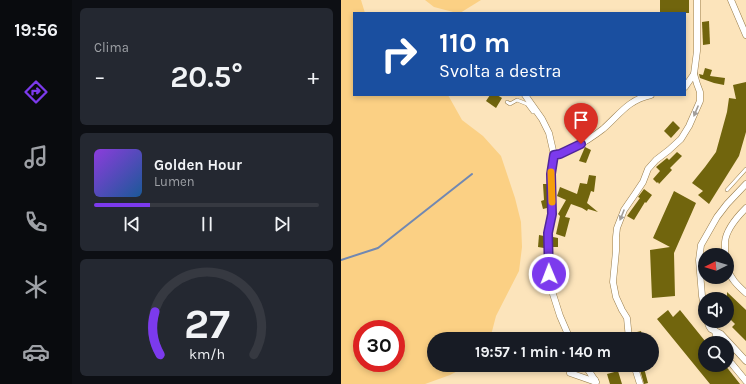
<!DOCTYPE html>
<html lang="it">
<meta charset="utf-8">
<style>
body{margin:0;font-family:Karla,sans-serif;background:#242831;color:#f1f3f6;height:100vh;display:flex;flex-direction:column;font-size:15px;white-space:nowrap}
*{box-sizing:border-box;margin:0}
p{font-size:13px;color:#9ea1a6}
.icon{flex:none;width:22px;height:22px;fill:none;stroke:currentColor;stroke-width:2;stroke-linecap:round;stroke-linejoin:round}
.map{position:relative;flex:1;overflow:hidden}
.details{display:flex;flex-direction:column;gap:8px;padding:8px;background:#0d0f14;width:269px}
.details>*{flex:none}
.banner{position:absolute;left:12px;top:12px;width:333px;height:84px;border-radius:0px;box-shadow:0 2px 6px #0003;background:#1a4fa0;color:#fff;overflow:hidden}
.needle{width:26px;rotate:265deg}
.buttons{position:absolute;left:357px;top:248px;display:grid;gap:8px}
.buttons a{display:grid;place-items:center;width:36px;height:36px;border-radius:50%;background:#171b24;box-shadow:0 2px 6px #0003;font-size:20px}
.speed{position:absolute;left:12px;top:320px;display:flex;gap:8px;font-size:20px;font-weight:700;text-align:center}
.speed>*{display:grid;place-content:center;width:52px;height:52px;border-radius:50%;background:#171b24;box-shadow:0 2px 6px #0003;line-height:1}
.speed .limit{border:6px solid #d22;background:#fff;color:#111}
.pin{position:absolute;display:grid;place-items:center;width:34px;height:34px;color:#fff;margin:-41px -17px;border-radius:50% 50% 50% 0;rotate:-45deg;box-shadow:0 0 4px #0007}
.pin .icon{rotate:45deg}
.me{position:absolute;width:44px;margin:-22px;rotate:359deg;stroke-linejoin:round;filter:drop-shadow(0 0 3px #0008)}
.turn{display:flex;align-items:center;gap:14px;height:84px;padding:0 20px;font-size:18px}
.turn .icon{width:52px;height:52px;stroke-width:2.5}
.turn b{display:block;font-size:28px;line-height:34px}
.big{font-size:30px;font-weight:700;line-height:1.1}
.details .tile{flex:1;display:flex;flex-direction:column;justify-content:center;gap:6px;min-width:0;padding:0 14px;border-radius:6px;background:#242831}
.details .dial{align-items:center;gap:0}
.dial svg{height:104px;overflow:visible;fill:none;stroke:#363941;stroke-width:7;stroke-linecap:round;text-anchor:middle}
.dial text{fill:#f1f3f6;stroke:none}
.song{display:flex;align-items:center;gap:12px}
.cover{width:48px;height:48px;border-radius:6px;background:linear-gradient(135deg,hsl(270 70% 55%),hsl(210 70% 35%))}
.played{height:4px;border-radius:2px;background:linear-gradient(90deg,#7c3aed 25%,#363941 25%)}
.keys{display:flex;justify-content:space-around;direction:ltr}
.heat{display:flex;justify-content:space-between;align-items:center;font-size:22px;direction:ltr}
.trip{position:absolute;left:86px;top:332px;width:232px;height:40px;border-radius:20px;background:#171b24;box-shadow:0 2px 6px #0003;font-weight:700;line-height:40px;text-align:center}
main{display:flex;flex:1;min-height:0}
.tab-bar{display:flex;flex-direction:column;width:72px;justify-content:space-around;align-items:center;background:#090b0e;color:#9ea1a6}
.tab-bar .icon{width:28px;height:28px}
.tab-bar .selected{color:#7c3aed}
.tab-bar b{font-size:18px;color:#f1f3f6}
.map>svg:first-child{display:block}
.green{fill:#fbd084;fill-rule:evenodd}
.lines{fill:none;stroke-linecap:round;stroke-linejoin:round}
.stream{stroke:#7188b2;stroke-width:2}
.building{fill:#71650d}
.lane-casing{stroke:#987d4c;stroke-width:4}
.street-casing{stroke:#987d4c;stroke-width:7}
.lane{stroke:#fff;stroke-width:3}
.street{stroke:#fff;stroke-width:6}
.oneway{fill:#a19d99}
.route-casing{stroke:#51269a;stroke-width:10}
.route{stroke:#7c3aed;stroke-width:7}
.slow{stroke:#f59e0b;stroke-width:7}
</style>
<main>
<nav class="tab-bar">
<b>19:56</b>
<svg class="icon selected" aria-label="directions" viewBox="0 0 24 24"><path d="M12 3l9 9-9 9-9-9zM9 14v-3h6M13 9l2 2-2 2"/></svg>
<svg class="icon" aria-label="music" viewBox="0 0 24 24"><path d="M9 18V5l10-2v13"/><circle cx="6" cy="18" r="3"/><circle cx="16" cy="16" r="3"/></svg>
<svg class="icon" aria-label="phone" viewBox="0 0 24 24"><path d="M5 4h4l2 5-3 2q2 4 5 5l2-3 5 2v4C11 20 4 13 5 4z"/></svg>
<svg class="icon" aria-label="climate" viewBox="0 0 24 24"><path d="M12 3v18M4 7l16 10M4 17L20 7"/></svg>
<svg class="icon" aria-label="car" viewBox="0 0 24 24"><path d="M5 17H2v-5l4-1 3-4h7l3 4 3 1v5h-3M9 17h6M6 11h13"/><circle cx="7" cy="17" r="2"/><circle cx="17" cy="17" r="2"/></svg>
</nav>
<section class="details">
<div class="tile"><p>Clima</p>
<div class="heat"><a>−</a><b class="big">20.5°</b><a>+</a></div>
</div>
<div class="tile">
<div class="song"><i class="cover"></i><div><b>Golden Hour</b><p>Lumen</p></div></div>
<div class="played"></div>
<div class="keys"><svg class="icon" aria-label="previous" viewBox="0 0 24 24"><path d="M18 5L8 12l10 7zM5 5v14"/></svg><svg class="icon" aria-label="pause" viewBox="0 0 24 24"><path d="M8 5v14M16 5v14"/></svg><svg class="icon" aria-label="next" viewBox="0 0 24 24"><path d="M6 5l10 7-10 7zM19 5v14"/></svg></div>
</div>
<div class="tile dial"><svg viewBox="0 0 100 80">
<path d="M14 69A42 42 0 1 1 86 69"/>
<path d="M14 69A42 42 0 0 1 10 36" stroke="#7c3aed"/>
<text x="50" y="56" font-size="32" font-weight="700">27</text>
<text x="50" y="72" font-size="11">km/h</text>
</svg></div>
</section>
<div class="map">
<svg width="405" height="384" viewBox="0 0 405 384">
<rect width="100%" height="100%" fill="#fce4bb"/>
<g class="green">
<path d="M0,0h20l4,13h-11v82h94l14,25 21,16 18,20 14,42 6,24 1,25 -3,24 -23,45 -6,23h-56v26h35l-19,10 -25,9h-84zM21,329h34v34h-34z"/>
<path d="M84,0h56l-21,13h-3l-23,-6z"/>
</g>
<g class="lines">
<path class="stream" d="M0,260l37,-12 94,-74"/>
</g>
<g class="building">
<rect x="319" y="0" width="29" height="13"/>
<path d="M368,21l1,23 -7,1 -1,-23z"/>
<path d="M364,68l7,2 -2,6 15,2 -1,7 -10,-2 -14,-5 -1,-4 4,1z"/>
<path d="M405,82v50l-7,24 -30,48 -11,-9 5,-4 -11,-8 13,-16 11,-15 11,-40 2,-14 7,1 -3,-14z"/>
<path d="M149,95h7l5,3 -6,10 -10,-7z"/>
<path d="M332,121l7,7 -9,10 -7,-7z"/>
<path d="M244,147l6,3 -5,13 -7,-2z"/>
<path d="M336,152l5,4 -12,12 2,2 -13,14 -1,-2 -1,1 -4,-4 7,-8 -4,-4 11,-9 2,2z"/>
<path d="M248,175l7,1 -2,16 -3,-1 -4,12 11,9 -10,-3 -1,2 -5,-3 -11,-4 -6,13 5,1 -5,19 -9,-3 4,-18 -2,-2 8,-14 -9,-4 3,-9 17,7 3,-11 7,1z"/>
<path d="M202,184h4v24l-4,1 -2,-8 3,-1z"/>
<path d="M303,189l8,6 -6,8 -1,-1 -11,18 -7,-4 13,-18 -2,-1z"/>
<path d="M333,191l22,12 -22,50 1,43 -23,2 -2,-48 20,-3 -17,-9z"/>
<path d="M198,235l5,1v12l-6,-1z"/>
<path d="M212,237l5,1v9h-5z"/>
<path d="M386,292l19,18v31l-14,-14 3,-3 -8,-8z"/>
<path d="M327,310l5,7 7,-7 25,31v24h20l15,19h-30l-53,-65z"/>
<path d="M300,331l2,8h-10v-6z"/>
<path d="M261,332l2,7h-7l-1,-6z"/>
<path d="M303,368l4,15 -4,1 -4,-14z"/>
<path d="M277,371l4,13h-12l-3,-10z"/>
</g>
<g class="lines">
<defs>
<g id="lane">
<path d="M166,102l3,2 7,-4 10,4 6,8 3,-1"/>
<path d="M386,190l19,-21"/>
</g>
<g id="street">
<path d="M390,0l15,35"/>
<path d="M344,87l9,-13"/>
<path d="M184,95l17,24 7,14 5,22"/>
<path d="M384,255c0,-4 0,-9 0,-13 1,-12 13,-26 21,-34"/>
<path d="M386,267c3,11 10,18 19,26"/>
<path d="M364,312l-3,-16 -3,-36 2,-15 16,-28 10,-13 19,-20"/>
<path d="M366,321l2,5 2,3 10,5 25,27"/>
<path d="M374,331l3,12"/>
<path d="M229,339l-10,-23 -8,-25 -3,-17 -1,-41 4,-19 -1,-40 3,-19c7,-1 12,-3 18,-6 11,-6 22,-13 31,-20 17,-15 25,-29 48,-34"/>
<path d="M288,339l-2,-21 -5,-8 -6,-13 -3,-15 3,-31v-14l1,-9 7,-18 11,-16 8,-12 5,-13 8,-9 13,-10 12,-11 8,-13 11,-25v-9l-3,-8 -3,-10 3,-23v-51"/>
<path d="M386,358l19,23"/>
<path d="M244,365l11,17"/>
<path d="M293,365l6,19"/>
<path d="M229,373l23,8h2v-1"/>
</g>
</defs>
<use href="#lane" class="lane-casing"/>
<use href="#street" class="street-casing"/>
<use href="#lane" class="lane"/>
<use href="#street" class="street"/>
</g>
<defs><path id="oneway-solid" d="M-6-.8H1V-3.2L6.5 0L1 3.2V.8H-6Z"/></defs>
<g class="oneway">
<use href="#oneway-solid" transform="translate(355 111) rotate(113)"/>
<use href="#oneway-solid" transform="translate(281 215) rotate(112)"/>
</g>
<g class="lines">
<defs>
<path id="route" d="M208,274l-1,-41 4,-19 -1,-40 3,-19 6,-1 21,-10"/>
</defs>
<use href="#route" class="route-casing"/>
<use href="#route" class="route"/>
<path class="slow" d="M210,172l1,30"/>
</g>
</svg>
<div class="buttons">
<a><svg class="needle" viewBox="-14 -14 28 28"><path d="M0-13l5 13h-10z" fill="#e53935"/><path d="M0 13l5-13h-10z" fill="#9ea1a6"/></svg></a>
<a><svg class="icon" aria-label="sound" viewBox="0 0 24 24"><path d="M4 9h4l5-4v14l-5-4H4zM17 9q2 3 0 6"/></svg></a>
<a><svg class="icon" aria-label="search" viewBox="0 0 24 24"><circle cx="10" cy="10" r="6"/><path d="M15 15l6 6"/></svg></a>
</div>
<div class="speed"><div class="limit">30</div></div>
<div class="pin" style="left:240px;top:144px;background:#d93025"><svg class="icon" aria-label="arrive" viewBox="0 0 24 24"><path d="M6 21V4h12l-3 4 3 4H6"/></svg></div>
<svg class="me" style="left:208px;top:274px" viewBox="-20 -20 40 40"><circle r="17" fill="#7c3aed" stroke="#fff" stroke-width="3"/><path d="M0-11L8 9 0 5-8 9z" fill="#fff"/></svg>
<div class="trip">19:57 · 1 min · 140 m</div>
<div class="banner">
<div class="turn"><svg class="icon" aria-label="right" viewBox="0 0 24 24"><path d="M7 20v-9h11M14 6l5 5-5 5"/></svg><div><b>110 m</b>Svolta a destra</div></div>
</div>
</div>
</main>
